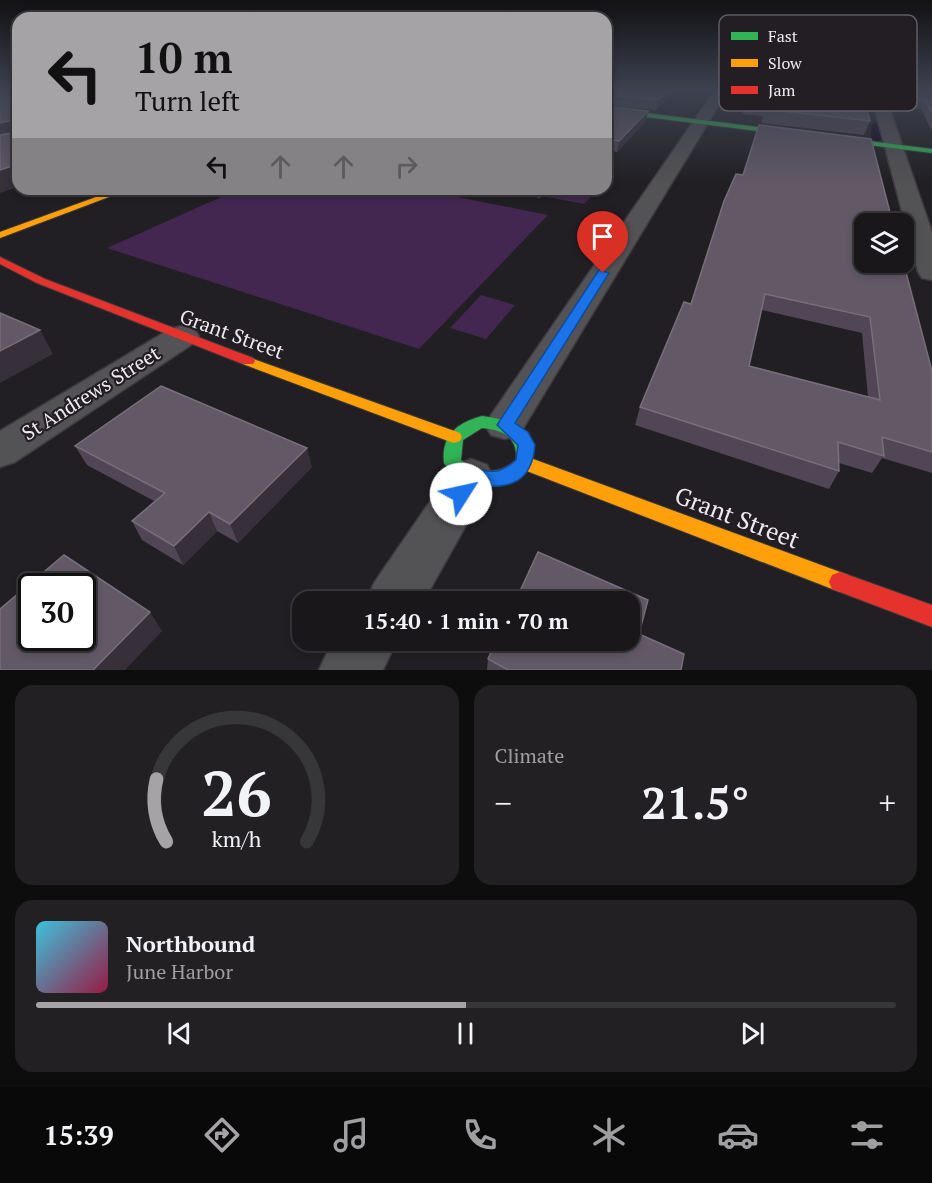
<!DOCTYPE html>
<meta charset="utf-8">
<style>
body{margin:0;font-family:"PT Serif",serif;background:#222023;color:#f1f3f6;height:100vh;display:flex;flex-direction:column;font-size:22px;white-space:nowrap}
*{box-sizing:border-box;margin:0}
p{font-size:20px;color:#9f9fa2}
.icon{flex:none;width:33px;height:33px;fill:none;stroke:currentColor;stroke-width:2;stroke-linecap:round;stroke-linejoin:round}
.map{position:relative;height:670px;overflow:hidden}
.drawer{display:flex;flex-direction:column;gap:15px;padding:15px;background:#0e0d0e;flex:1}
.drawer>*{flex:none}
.banner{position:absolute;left:12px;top:12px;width:600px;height:183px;border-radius:18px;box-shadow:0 3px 9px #0003,0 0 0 2px #373639;background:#a6a3a7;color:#111;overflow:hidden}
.fabs{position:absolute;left:854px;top:213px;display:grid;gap:12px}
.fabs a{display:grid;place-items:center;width:60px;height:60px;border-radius:12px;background:#19171a;box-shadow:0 3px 9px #0003,0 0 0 2px #373639;font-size:30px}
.speed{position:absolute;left:18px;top:573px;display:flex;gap:12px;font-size:30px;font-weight:700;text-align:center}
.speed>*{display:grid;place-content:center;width:78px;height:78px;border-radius:50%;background:#19171a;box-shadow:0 3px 9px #0003,0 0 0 2px #373639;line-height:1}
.speed .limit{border:3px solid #111;border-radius:9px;background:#fff;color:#111}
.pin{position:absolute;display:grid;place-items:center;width:51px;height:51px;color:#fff;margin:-62px -26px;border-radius:50% 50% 50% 0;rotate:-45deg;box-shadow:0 0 6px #0007}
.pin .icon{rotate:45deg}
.me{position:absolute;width:66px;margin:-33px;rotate:55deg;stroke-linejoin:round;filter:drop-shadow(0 0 4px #0008)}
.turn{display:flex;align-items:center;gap:21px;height:126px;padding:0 24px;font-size:27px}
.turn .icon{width:78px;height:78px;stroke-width:2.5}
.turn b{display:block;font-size:42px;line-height:51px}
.lanes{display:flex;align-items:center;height:57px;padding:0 24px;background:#0003;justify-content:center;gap:30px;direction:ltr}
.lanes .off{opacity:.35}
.big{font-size:45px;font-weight:600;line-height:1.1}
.drawer .tile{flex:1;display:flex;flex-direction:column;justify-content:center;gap:9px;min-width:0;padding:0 21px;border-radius:18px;background:#222023}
.drawer .dial{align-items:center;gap:0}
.dial svg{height:156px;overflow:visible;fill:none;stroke:#373639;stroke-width:7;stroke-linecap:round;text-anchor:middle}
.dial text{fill:#f1f3f6;stroke:none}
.song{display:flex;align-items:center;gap:18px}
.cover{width:72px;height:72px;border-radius:9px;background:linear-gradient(135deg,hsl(190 70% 55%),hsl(340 70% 35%))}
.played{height:6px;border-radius:3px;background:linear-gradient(90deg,#a6a3a7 50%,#373639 50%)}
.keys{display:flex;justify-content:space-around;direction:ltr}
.heat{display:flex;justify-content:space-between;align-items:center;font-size:33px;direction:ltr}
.drawer .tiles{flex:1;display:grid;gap:15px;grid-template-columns:1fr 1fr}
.tile:last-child{grid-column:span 2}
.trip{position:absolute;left:292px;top:591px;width:348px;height:60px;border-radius:18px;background:#19171a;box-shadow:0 3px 9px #0003,0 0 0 2px #373639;font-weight:600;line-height:60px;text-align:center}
.dock{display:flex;height:96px;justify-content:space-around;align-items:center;background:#0a090a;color:#9f9fa2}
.dock .icon{width:42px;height:42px}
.dock .active{color:#a6a3a7}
.dock b{font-size:27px;color:#f1f3f6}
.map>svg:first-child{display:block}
.green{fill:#432750}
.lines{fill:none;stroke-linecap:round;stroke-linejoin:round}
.stream{stroke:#12031b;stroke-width:12}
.street-casing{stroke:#3c3a3d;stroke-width:3}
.fast-casing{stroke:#3c3a3d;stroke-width:2}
.slow-casing{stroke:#3c3a3d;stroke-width:2}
.jam-casing{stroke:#3c3a3d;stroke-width:2}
.street{fill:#535254;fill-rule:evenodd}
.fast{fill:#30b455;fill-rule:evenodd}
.slow{fill:#ff9f0a;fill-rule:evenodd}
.jam{fill:#e5322d;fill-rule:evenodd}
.wall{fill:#514655;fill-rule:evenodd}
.shaded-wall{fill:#372f3a}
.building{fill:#625866;stroke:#776f7b;stroke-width:1.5;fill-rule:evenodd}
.route{fill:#1a73e8;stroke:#114b97;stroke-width:1.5}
.labels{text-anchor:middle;stroke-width:4.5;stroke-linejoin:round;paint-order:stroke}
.street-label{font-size:20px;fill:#edeaee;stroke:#221e24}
.near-street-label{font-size:24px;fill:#edeaee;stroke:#221e24}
.key{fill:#221e24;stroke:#5f5b61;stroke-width:1.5}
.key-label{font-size:16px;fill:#edeaee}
</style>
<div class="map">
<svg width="932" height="670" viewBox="0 0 932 670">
<rect width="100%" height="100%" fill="#211f23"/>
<g class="green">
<path d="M239,189h179l130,26 -129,134 -312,-101z"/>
<path d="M555,189h43l-14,15 -37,-7z"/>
<path d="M481,295l34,10 -29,34 -36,-11z"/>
</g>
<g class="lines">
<path class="stream" d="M877,128v7"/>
<defs>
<g id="street">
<path d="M715,90h13l-209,345 -14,4 -14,-4 -6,-10 6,-10z"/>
<path d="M870,90h13l49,142v48l-10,-2 -4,-6z"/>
<path d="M182,326l12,3 5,7 -5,7 -179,119 -15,5v-36l170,-102z"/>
<path d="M471,459l16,6 6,12 -70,125h-57l8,-19 81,-118z"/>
<path d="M333,640h64l-14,30h-64z"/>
</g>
<g id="fast">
<path d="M606,108l326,41v4l-326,-41z"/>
<path d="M482,416c86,10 52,89 -12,66 -10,-4 -21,-10 -26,-19 -3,-28 13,-40 38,-47zM482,428c21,2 36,9 34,32 -18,16 -35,13 -55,0l2,-20z"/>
</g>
<g id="slow">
<path d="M118,189h12l-130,49v-6z"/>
<path d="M248,357l212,76 2,4 -2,4 -6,2 -6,-2 -205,-77 -2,-3 2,-3z"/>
<path d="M525,456l315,116 8,3 3,7 -3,7 -8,3 -321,-124 -3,-5 3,-5z"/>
</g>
<g id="jam">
<path d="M0,257l45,22 208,79 2,3 -2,3h-10l-206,-81 -37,-19z"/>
<path d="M840,572l92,33v22l-100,-38 -3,-7 3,-7z"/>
</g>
</defs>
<use href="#street" class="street-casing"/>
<use href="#fast" class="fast-casing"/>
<use href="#slow" class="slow-casing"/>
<use href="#jam" class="jam-casing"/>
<use href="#street" class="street"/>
<use href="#fast" class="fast"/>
<use href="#slow" class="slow"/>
<use href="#jam" class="jam"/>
</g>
<g class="wall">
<path d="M606,90h69l-19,20 -49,-5v1l39,15 -29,31 -11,-2z"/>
<path d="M751,90l119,31 -6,14 -103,-12 2,-7 -21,-2 4,-13z"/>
<path d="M895,90h37v39h-1l-10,-20 -19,-2z"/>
<path d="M736,174l196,197v102l-50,-15 -10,15 -33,-10v8l-10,18 -194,-64 5,-18 51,-103zM762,310l100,23 6,64 -119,-31z"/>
<path d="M475,189h75l-10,9 -24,-5 -5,3z"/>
<path d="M75,446l237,21 -74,76 -21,-12 -34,34 -41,-25 -10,-19 22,-20 -67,-36z"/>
<path d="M639,634l42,36h-194l1,-11z"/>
</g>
<g class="shaded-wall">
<path d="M0,90h16l-4,3 -4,-1 2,4 -10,2z"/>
<path d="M668,90h7l-19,20 2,-10z"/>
<path d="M648,111l-2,10 -29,31 2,-11z"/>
<path d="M12,120l6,14 -18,7v-18z"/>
<path d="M18,164v23l-18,6v-23z"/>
<path d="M511,189h5v4l-5,3z"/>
<path d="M541,189h9l-10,9z"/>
<path d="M40,330l13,24 -53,29v-32z"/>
<path d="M307,448l5,19 -74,76 -8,-19z"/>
<path d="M209,512l8,19 -34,34 -9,-19z"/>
<path d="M150,612l12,19 -37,39h-32z"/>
</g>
<g class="building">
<path d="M13,90h5v74l-18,6v-35l12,-2v-13l-12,3v-28l12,-2 -4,-1z"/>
<path d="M606,90h62l-10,10 -52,-5z"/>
<path d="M751,90h111l8,31 -105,-12 2,-6 -21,-2z"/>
<path d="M902,90h30v23l-7,-13 -19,-2z"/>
<path d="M606,96l1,10 41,5 -29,30 -13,-2z"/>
<path d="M759,125l112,14 22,85h-29v38h39v-1l29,110v81l-50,-15 2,19 -46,-14 1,29 -199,-64 44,-105 7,2 33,-103 12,-27 7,1zM765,294l105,23 10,83 -131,-34z"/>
<path d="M0,313l40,17 -40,21z"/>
<path d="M161,386l146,62 -77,76 -21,-12 -35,34 -42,-25 33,-28 -90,-47z"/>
<path d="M538,552l110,48 -9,34 45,20 -3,16h-173l-20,-11 8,-19h134v-38h-115z"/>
<path d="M64,555l86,57 -57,58h-93v-61zM32,586h50v52h-50z"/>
</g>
<linearGradient id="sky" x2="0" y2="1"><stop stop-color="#121113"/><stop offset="0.49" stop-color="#3d4250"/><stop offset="1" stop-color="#3d4250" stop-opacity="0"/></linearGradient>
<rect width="932" height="184" fill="url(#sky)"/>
<path class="route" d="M599,270l10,3 -94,150 13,9 7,13c-3,37 -25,45 -59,40l-8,14 -7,3 -7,-3 -2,-5 12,-22c25,-8 26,10 52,-12l2,-15 -21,-20z"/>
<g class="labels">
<g class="street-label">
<text transform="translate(232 334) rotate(20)" y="7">Grant Street</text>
<text transform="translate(91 393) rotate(-32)" y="7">St Andrews Street</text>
</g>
<g class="near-street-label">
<text transform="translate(737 518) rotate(21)" y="8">Grant Street</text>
</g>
</g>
<rect x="719" y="15" width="198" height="96" rx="9" class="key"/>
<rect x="731" y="32" width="27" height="8" fill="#30b455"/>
<rect x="731" y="59" width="27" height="8" fill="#ff9f0a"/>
<rect x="731" y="86" width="27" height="8" fill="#e5322d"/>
<g class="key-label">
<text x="768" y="42">Fast</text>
<text x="768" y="69">Slow</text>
<text x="768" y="96">Jam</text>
</g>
</svg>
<div class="fabs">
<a><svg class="icon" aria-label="layers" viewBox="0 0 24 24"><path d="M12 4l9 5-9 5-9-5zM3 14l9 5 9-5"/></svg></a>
</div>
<div class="speed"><div class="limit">30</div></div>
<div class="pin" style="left:603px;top:273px;background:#d93025"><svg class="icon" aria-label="arrive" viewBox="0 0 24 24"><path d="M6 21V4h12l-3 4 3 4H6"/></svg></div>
<svg class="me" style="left:461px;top:494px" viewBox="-20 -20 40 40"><circle r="19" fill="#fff"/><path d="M0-13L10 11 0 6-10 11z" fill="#1a73e8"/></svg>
<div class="trip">15:40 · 1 min · 70 m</div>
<div class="banner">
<div class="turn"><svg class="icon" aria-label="left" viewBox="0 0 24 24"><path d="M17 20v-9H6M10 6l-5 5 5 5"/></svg><div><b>10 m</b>Turn left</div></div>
<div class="lanes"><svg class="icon" aria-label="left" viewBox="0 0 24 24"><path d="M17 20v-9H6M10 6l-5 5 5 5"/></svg><svg class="icon off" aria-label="ahead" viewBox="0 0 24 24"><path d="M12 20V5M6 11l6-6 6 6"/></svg><svg class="icon off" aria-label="ahead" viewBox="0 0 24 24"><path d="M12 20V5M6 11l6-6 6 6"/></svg><svg class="icon off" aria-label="right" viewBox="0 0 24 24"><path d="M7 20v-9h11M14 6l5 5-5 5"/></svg></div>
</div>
</div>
<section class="drawer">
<div class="tiles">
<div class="tile dial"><svg viewBox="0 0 100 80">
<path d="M14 69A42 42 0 1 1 86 69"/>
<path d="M14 69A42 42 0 0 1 9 37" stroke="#a6a3a7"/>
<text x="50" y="56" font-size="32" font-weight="700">26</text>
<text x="50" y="72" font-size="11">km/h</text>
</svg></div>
<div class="tile"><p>Climate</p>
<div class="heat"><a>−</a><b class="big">21.5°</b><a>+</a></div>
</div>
<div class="tile">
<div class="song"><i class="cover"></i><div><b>Northbound</b><p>June Harbor</p></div></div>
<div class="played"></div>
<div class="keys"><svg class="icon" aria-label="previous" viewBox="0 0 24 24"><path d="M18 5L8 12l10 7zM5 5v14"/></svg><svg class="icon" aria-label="pause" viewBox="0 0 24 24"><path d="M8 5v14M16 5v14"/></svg><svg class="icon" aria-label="next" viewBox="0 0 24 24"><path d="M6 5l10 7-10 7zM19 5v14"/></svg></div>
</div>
</div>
</section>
<nav class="dock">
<b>15:39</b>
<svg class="icon active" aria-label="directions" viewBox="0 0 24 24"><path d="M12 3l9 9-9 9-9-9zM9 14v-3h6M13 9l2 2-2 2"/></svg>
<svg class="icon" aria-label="music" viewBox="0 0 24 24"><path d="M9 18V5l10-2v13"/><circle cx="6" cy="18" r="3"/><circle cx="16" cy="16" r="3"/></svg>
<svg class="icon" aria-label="phone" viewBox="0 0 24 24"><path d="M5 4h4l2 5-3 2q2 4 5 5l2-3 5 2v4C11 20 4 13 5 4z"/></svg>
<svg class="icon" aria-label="climate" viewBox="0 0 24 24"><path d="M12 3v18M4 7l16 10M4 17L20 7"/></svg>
<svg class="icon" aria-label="car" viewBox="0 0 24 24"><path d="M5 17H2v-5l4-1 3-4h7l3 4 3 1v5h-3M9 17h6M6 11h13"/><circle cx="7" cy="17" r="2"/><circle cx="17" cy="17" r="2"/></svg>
<svg class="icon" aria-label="filters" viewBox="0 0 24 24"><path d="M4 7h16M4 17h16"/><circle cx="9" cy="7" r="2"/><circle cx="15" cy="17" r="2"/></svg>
</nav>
